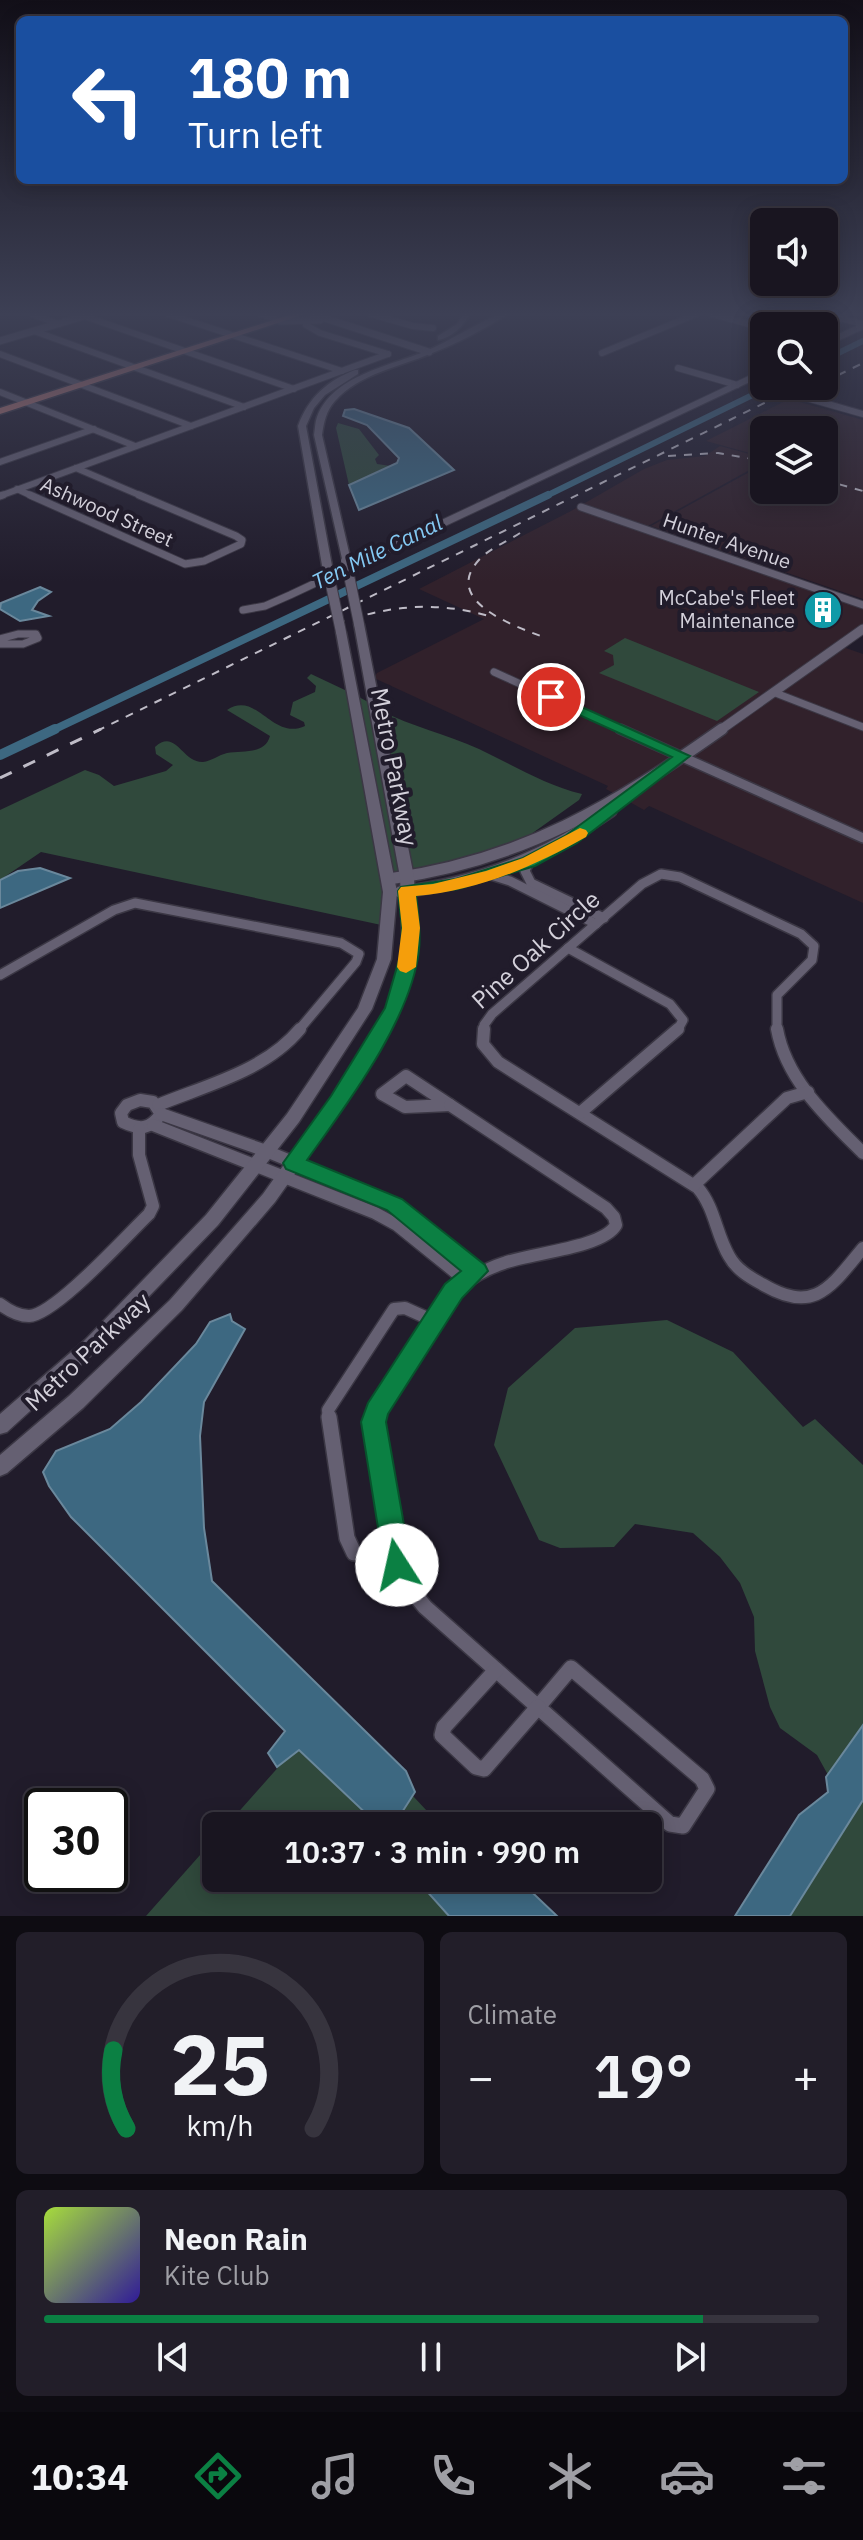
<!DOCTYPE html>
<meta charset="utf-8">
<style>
body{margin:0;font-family:"IBM Plex Sans",sans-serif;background:#221e29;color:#f1f3f6;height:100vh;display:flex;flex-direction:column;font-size:30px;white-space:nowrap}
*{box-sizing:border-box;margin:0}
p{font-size:26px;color:#9f9fa5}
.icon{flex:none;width:44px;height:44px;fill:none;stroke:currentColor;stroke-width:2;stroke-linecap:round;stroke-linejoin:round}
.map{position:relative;height:1916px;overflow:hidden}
.details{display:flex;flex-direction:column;gap:16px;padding:16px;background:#0e0c12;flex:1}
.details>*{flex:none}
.hud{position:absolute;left:16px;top:16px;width:832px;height:168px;border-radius:12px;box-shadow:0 4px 20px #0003,0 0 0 2px #37343e;background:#1a4fa0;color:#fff;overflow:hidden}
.fabs{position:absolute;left:750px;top:208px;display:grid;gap:16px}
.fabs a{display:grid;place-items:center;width:88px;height:88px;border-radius:12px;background:#191520;box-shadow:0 4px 20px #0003,0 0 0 2px #37343e;font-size:40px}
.speed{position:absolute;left:24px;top:1788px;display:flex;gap:16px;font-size:40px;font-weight:700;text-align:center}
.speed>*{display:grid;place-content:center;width:104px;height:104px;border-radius:50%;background:#191520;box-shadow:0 4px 20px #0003,0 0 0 2px #37343e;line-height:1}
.speed .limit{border:4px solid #111;border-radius:12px;background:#fff;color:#111}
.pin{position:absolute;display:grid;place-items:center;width:68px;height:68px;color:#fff;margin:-34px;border:4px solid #fff;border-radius:50%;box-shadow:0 2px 8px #0007}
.me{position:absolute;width:88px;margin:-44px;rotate:350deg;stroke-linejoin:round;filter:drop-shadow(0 0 6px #0008)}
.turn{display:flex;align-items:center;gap:28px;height:168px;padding:0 40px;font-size:36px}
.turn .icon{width:104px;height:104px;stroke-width:2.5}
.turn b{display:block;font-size:56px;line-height:68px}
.big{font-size:60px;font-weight:600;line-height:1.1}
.details .tile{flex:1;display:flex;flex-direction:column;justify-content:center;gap:12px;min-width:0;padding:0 28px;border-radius:12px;background:#221e29}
.details .dial{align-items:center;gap:0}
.dial svg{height:208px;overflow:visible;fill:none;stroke:#37343e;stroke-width:7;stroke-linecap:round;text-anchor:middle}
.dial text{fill:#f1f3f6;stroke:none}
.song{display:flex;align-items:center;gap:24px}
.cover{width:96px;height:96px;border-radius:12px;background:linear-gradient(135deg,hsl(80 70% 55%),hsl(250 70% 35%))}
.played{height:8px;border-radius:4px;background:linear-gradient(90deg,#0b8043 85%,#37343e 85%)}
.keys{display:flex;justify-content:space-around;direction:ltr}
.heat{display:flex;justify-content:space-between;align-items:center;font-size:44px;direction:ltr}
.details .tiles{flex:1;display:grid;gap:16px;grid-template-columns:1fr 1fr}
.tile:last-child{grid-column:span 2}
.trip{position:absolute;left:202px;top:1812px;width:460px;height:80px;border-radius:12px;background:#191520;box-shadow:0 4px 20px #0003,0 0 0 2px #37343e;font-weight:600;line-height:80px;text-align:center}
.menu{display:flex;height:128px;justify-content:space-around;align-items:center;background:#0a080d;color:#9f9fa5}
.menu .icon{width:56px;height:56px}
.menu .on{color:#0b8043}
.menu b{font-size:36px;color:#f1f3f6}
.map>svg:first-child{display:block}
.industrial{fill:#31212b}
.green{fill:#30493c}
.water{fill:#3d6881;stroke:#6a889c;stroke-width:2}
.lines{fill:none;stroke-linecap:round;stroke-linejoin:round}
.canal-far2{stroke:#3d6881;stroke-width:6}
.canal-far1{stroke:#3d6881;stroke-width:8}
.canal{stroke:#3d6881;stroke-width:10}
.minor-far4-casing{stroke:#3b3744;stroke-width:8}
.minor-far3-casing{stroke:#3b3744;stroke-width:9}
.minor-far2-casing{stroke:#3b3744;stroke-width:12}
.minor-far1-casing{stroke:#3b3744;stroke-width:15}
.minor-casing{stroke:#3b3744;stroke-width:18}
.tertiary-far2-casing{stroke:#3b3744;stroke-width:9}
.tertiary-far1-casing{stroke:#3b3744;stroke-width:11}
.tertiary-casing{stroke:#3b3744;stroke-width:14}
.secondary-casing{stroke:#3b3744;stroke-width:3}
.primary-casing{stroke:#3b3744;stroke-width:3}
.minor-far4{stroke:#656072;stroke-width:6}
.minor-far3{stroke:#656072;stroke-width:7}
.minor-far2{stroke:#656072;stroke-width:9}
.minor-far1{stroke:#656072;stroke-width:12}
.minor{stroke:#656072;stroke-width:15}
.tertiary-far2{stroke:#656072;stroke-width:7}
.tertiary-far1{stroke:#656072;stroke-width:9}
.tertiary{stroke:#656072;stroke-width:11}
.secondary{fill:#656072;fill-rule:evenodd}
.primary{fill:#bd7974;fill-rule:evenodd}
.rail-far1{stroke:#bfbcc7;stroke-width:2;stroke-dasharray:8 8;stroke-linecap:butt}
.rail{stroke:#bfbcc7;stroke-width:3;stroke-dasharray:13 13;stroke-linecap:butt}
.secondary-bridge-casing{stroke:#3b3744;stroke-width:12;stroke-linecap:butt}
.secondary-bridge{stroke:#656072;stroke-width:10}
.route{fill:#0b8043;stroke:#07532c;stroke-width:2}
.slow{fill:#f59e0b}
.labels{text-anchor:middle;stroke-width:8;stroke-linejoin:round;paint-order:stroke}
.far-street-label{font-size:20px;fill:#d4d1db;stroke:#211c2b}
.far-poi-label{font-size:20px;fill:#d4d1db;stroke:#211c2b;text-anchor:end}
.far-water-label{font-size:22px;font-style:italic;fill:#84c9f3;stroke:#211c2b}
.street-label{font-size:24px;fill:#d4d1db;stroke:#211c2b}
</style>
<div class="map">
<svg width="863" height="1916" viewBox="0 0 863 1916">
<rect width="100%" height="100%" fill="#211c2b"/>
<g class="industrial">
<path d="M789,399l74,21v179l-212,-73 113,-62v26h60v-60h-60v27l-58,-16z"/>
<path d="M720,446l44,12v4l-116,64 215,75v24l-20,22 20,7v249l-214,-97 -5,4 -16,-9 8,-9 -19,3 -11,-6 2,-3 -234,-108 3,-5 107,-54 -65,-30 152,-78 73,-42 23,-9 38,-4z"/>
</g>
<g class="green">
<path d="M338,423l21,6 20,26 -4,4 2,5 14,2 -42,19 -13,-57z"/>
<path d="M625,638l134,54 -42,29 -118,-48 15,-8 -1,-10 -9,-4z"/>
<path d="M311,674l36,17 37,188 2,47 -345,-74 -41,28v-70l85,-40 14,5 15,11 52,-15 7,-6 -17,-11 -1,-7c21,-19 27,16 48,15 8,-1 16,-7 24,-9 15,-3 38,2 43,-17l-43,-26c30,-20 45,31 78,16l-1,-4 -14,-7 3,-13 22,-10 1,-6 -9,-8z"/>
<path d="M357,696l13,7 31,172h-7z"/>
<path d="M380,710c32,17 66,24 99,39 34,16 66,36 103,45l-3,6 -73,52 -94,22z"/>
<path d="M667,1320l66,32 70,75 12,-8 48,46v260l-35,50 -11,-20 -37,-27 -10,-21 -15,-56 -1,-34 -14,-34 -20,-26 -27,-24 -58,-9 -21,23 -54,1 -21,-8 -45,-95 14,-57 67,-60z"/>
<path d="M298,1750l78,73 23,-6 14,-21 28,30h-215l56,-63z"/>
<path d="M863,1800v116h-73z"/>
<path d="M216,1837v41h213l-6,9 26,29h-303z"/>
</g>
<g class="water">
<path d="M354,409l55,19 45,42 -95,40 -10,-25 48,-22 2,-5 -32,-33 -24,-9 2,-6z"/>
<path d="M40,587l11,5 -13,9 -6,9 17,6 -29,5 -20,-12 1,-6z"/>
<path d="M40,868l30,10 -70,30v-28l18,-9z"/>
<path d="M230,1314l2,7 13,8 -41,73 -4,34 4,92 8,53 194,190 9,21 -16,25 -23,6 -77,-73 -22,17 -9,-14 17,-22 -214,-214 -22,-31 -6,-14 13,-21 54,-22 31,-27 55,-58 14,-22z"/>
<path d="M863,1725v75l-73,116h-55l64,-101 29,-23 -2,-15z"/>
<path d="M429,1878h88l40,38h-108l-26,-29z"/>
</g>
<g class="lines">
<g class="canal-far2">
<path d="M824,360l39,-19"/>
<path d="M544,497l227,-111"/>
</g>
<path class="canal-far1" d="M51,731l497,-236"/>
<path class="canal" d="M0,755l55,-26"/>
<defs>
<g id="minor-far4">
<path d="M32,314l27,10"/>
<path d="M168,314l174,57"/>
<path d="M261,314l15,5"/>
<path d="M371,314l42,12 20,2"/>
<path d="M712,314l52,14"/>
<path d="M824,314l39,10"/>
<path d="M84,316l210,73"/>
<path d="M306,325l14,8 68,21"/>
<path d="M34,331l210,76"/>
<path d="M824,344l39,-18"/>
<path d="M602,353l94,-39"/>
<path d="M0,354l191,72"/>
<path d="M678,368l59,17"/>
<path d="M0,392l135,54"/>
<path d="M803,397l60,17"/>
<path d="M0,462l94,-33"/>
<path d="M76,468l68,29"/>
<path d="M17,489l17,8"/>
<path d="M0,496l388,-142"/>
<path d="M499,497l265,-125"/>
</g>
<g id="minor-far3">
<path d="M30,495l155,69 19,-3 37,-17 1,-4 -6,-4 -97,-41"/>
<path d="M0,496l3,-1"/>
<path d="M581,507l282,98"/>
<path d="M243,610l22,-4 25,-11 213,-100"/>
<path d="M0,639l18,-5h18l2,4 -15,6h-23"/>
<path d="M494,672l130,59"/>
<path d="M773,692l90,35"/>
</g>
<g id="minor-far2">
<path d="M620,729l243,109"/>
<path d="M529,862l-4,9 6,12 73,35"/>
<path d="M491,875l19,6 86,43"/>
<path d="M568,948l102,56 13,16 -6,11"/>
<path d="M0,975l114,-65 21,-7 206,40 18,11 -3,8 -58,69"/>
<path d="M484,1031v-6l8,-11 150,-130 19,-10 19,3 121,57 13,12 -2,14 -35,35v36"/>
</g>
<g id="minor-far1">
<path d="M484,1029l-1,15 15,18 200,126c17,20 18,46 31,68 7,13 20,21 33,28 52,31 68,4 101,-36"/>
<path d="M777,1029c9,51 51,89 86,124"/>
<path d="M406,1076l44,29 -45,2 -23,-13z"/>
<path d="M140,1100l13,2 8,12c-12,16 -21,16 -38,8l-2,-9 6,-8z"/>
<path d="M158,1105c49,-20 107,-34 142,-76"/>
<path d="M580,1113l98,-84"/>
<path d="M161,1114l105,37 117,48 26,15 68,57"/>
<path d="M153,1125l222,88 22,12 68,55"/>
<path d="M694,1185l93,-87 21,-6"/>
<path d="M0,1304c8,6 19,12 29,12 26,-1 98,-81 120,-102l4,-8 -14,-51v-26"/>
<path d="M329,1419l-1,-9 66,-101 11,-1 29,13"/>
<path d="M374,1419l80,-128c15,-12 31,-22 50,-28 26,-10 99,-15 112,-38l-2,-8 -8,-9 -156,-103"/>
</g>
<g id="minor">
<path d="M329,1417l18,121 7,15"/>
<path d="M375,1417l-2,5 29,157 23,28 113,100"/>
<path d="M571,1668l131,111 5,10 -24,37 -13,-2 -132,-117z"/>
<path d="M496,1670l-52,57 -2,8 34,32 8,2 54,-62"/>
</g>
<g id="tertiary-far2">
<path d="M312,314l117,38"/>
<path d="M280,321l40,-1"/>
<path d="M0,341l91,-27"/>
</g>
<path id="tertiary-far1" d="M719,731l144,-102"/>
<g id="tertiary">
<path d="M389,879c135,-19 224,-73 333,-150"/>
<path d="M400,892c80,-9 145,-36 211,-81"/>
</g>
<g id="secondary">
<path d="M463,314h7c-7,12 -18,24 -32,26v-4l19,-12z"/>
<path d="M499,314h9c-23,15 -52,30 -78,40 -31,13 -71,20 -95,47 -9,10 -11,21 -13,34l29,126 -8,2 -29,-128c1,-6 1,-13 3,-18 16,-42 73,-51 109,-66 25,-11 48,-26 73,-37z"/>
<path d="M355,370h3v4l-33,21 -11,13 -8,18 27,145 -5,3 -5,-3 -25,-145c10,-28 30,-46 57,-56z"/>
<path d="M359,621l5,3 50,253 3,76 -16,55 -57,97 -69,97 -93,108 -99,98 -76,65 -7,3v-21l69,-59 101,-96 93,-106 69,-97 55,-89 16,-55 -3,-76 -46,-253z"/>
<path d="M341,629l5,3 51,260 -6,67 -19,50 -73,113 -81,103 -121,125 -90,82 -7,2v-20l85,-74 121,-125 81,-101 71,-106 19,-49 6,-67 -47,-260z"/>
</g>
<path id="primary" d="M292,314h13l-305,100v-6z"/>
</defs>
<use href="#minor-far4" class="minor-far4-casing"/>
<use href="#minor-far3" class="minor-far3-casing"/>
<use href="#minor-far2" class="minor-far2-casing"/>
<use href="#minor-far1" class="minor-far1-casing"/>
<use href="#minor" class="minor-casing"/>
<use href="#tertiary-far2" class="tertiary-far2-casing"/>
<use href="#tertiary-far1" class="tertiary-far1-casing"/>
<use href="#tertiary" class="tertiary-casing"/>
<use href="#secondary" class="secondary-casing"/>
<use href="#primary" class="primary-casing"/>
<use href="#minor-far4" class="minor-far4"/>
<use href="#minor-far3" class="minor-far3"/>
<use href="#minor-far2" class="minor-far2"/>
<use href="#minor-far1" class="minor-far1"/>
<use href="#minor" class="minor"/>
<use href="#tertiary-far2" class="tertiary-far2"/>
<use href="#tertiary-far1" class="tertiary-far1"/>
<use href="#tertiary" class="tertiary"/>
<use href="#secondary" class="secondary"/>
<use href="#primary" class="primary"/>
<g class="rail-far1">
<path d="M824,382l39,-19"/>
<path d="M668,456l50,-3 46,8"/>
<path d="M824,480l39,11"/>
<path d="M520,533c-13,9 -31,15 -42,28 -36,41 39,66 68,77"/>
<path d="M337,624c51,-19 99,-23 152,-8"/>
<path d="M97,731l702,-345"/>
</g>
<path class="rail" d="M0,778l101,-49"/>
<defs>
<g id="secondary-bridge">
<path d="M346,561l13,63"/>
<path d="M328,571l13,61"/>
</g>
</defs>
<use href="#secondary-bridge" class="secondary-bridge-casing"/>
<use href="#secondary-bridge" class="secondary-bridge"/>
</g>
<linearGradient id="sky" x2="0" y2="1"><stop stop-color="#120f18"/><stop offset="0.54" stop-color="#3d4055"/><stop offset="1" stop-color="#3d4055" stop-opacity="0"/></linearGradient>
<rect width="863" height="582" fill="url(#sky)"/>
<path class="route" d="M551,693l139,63 -113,87 -42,23 -77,23 -42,6c2,19 5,37 3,55 -8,70 -72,154 -112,210l95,39 83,66 3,6 -26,27 -74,116 -2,8 25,143 -4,9 -10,4 -9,-4 -4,-9 -23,-143 7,-19 77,-119 16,-13 -74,-61 -101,-41 -3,-6 48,-67 54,-88 16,-55 1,-25 -4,-37 3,-4 55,-8 67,-21 42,-22 107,-79 -126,-57 -2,-3z"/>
<path class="slow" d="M580,828l6,2 2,3 -2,4c-53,30 -109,54 -170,59l4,32 -4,39 -10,6 -6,-2 -3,-4 5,-39 -4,-37 3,-4 32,-3 53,-13 37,-13z"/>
<defs>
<symbol id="building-disc" viewBox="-11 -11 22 22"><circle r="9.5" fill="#0f9aa8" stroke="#211c2b"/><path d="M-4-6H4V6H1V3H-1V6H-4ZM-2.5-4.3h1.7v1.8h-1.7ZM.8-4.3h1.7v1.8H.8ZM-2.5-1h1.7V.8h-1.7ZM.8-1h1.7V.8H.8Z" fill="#fff"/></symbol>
</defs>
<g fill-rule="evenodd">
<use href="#building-disc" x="801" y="588" width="44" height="44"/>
</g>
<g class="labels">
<g class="far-street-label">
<text transform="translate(107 512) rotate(24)" y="7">Ashwood Street</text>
<text transform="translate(727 541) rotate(19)" y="7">Hunter Avenue</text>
</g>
<g class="far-poi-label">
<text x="795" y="605">McCabe's Fleet<tspan x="795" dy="23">Maintenance</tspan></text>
</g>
<g class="far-water-label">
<text transform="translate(377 552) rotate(-26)" y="8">Ten Mile Canal</text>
</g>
<g class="street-label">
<text transform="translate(394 767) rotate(79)" y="8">Metro Parkway</text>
<text transform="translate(536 950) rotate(-42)" y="8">Pine Oak Circle</text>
<text transform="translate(88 1352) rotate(-43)" y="8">Metro Parkway</text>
</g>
</g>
</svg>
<div class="fabs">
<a><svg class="icon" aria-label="sound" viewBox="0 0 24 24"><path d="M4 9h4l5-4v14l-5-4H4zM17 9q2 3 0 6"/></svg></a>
<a><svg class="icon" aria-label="search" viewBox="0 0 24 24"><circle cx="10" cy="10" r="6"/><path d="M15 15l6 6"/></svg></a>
<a><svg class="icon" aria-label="layers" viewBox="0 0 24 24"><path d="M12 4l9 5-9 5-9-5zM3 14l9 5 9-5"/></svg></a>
</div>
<div class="speed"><div class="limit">30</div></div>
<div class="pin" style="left:551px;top:697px;background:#d93025"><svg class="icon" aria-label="arrive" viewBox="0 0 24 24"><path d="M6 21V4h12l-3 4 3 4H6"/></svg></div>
<svg class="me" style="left:397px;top:1565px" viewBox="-20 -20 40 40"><circle r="19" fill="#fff"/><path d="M0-13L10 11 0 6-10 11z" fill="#0b8043"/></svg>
<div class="trip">10:37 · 3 min · 990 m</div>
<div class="hud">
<div class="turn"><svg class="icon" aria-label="left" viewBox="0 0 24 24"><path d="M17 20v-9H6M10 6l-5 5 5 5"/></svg><div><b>180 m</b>Turn left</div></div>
</div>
</div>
<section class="details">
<div class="tiles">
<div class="tile dial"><svg viewBox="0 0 100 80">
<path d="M14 69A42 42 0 1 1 86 69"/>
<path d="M14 69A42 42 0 0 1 9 39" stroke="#0b8043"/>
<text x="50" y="56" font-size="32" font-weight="700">25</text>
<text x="50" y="72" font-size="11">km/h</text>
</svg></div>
<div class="tile"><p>Climate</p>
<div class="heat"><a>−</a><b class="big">19°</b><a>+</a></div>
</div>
<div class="tile">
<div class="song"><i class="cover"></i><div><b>Neon Rain</b><p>Kite Club</p></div></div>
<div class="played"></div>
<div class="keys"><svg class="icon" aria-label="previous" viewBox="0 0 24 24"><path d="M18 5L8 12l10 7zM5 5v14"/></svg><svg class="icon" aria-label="pause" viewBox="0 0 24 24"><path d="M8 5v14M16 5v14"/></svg><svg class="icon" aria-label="next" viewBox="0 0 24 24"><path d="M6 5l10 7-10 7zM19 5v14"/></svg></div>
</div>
</div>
</section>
<nav class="menu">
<b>10:34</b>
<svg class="icon on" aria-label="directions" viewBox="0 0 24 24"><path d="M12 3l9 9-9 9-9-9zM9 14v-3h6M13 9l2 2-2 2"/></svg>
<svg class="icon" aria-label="music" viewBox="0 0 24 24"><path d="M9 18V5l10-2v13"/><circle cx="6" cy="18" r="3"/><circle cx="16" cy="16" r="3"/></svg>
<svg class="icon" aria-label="phone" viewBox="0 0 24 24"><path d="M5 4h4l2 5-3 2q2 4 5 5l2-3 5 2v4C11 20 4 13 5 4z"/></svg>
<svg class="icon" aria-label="climate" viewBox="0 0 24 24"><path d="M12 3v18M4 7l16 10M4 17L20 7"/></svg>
<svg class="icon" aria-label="car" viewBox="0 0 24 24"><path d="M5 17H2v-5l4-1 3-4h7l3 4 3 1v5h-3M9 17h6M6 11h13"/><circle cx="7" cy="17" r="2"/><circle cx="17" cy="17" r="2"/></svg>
<svg class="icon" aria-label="filters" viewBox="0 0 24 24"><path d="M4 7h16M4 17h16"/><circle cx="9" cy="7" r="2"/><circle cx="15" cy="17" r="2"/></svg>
</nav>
